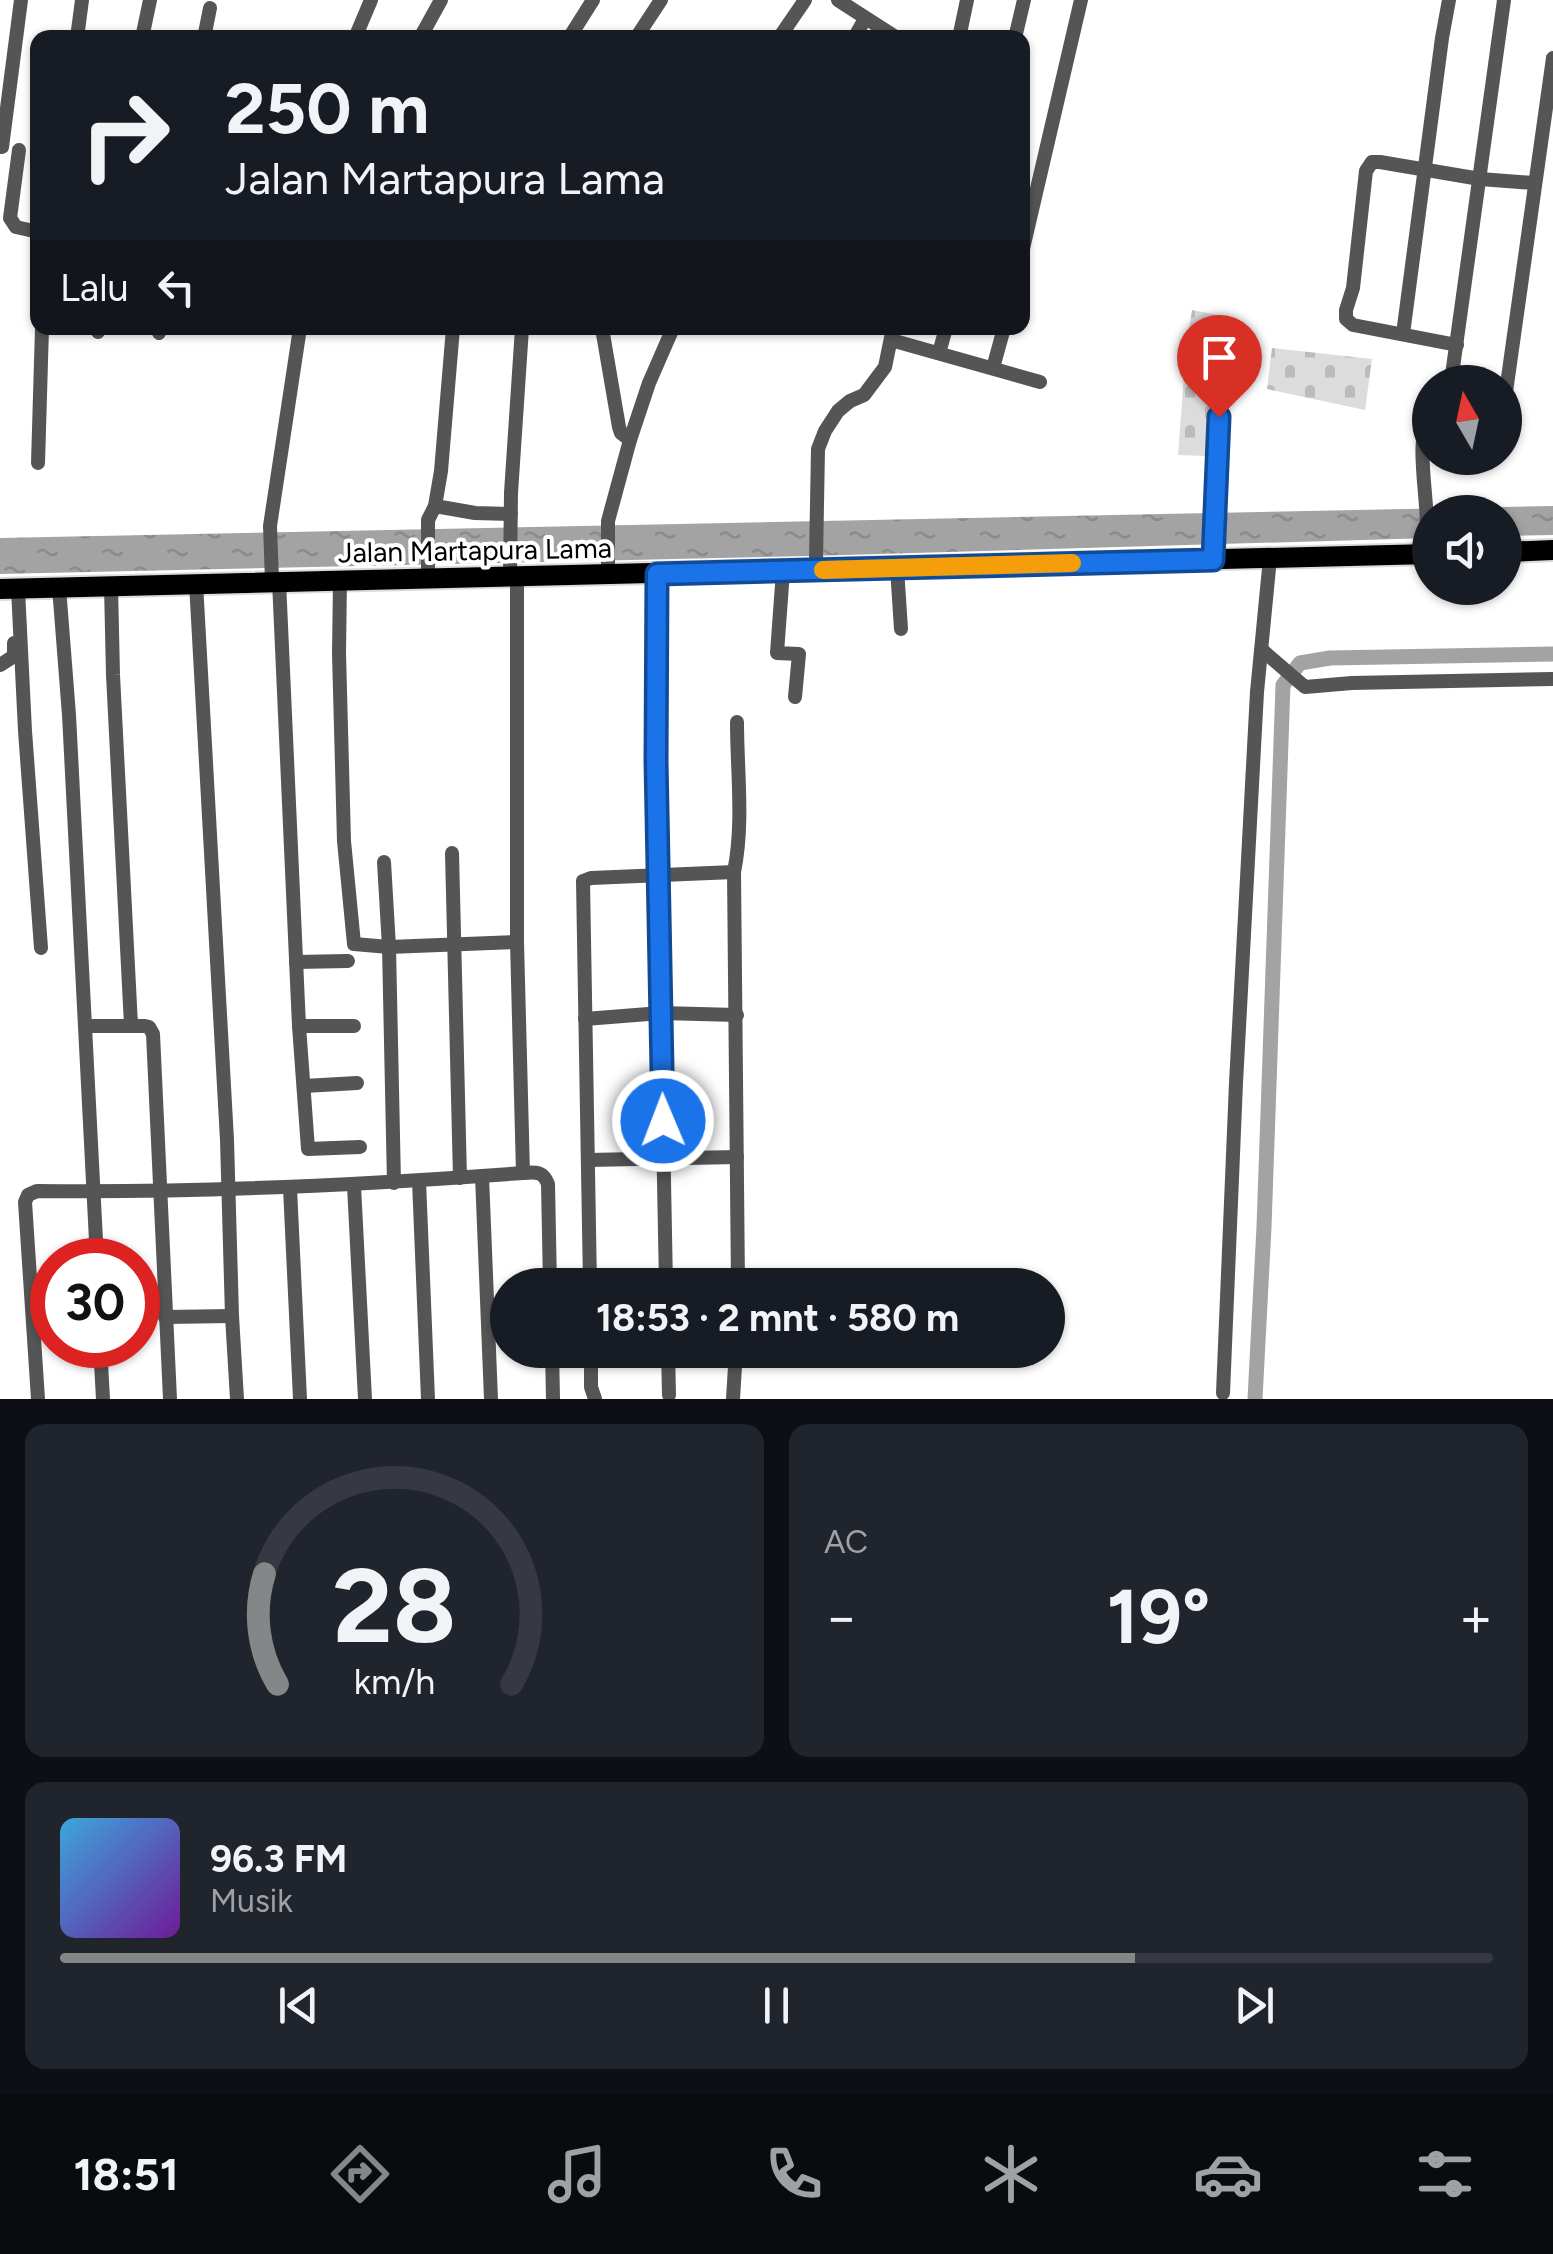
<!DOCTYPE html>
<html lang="id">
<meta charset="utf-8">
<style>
body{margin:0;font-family:Figtree,sans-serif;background:#20242c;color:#f1f3f6;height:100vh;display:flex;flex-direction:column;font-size:38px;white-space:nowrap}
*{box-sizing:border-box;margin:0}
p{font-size:32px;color:#9ea1a6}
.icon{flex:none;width:55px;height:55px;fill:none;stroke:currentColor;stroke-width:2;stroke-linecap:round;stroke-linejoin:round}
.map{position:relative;height:1399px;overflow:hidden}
.sheet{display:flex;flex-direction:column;gap:25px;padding:25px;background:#0d0f14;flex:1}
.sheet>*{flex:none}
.top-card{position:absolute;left:30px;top:30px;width:1000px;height:305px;border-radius:20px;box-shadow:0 2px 8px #0004;background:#171b24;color:#f1f3f6;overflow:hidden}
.needle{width:65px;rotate:351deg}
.tools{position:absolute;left:1412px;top:365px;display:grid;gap:20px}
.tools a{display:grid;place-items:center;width:110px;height:110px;border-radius:50%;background:#171b24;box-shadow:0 2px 8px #0004;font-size:50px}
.speed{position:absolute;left:30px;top:1238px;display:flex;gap:20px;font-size:50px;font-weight:700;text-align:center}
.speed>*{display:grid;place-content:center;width:130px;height:130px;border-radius:50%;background:#171b24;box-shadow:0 2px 8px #0004;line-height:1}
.speed .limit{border:15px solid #d22;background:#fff;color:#111}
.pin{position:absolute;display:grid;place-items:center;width:85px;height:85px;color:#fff;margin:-102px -42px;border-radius:50% 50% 50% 0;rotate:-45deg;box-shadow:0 0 10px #0007}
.pin .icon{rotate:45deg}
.me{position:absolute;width:110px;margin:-55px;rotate:359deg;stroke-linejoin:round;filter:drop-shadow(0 0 8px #0008)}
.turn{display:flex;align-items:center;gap:35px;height:210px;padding:0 30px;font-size:45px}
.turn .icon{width:130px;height:130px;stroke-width:2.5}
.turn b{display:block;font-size:70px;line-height:85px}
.then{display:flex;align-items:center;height:95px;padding:0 30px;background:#0003;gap:20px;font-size:38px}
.big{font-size:75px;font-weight:700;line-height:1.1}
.sheet .widget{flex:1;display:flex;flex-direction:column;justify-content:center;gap:15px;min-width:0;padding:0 35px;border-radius:20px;background:#20242c}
.sheet .dial{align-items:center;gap:0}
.dial svg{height:260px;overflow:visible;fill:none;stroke:#363941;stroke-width:7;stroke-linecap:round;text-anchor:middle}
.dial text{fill:#f1f3f6;stroke:none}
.song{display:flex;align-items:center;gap:30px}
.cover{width:120px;height:120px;border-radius:15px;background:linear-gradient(135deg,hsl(200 70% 55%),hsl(280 70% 35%))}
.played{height:10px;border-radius:5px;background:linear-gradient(90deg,#858687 75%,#363941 75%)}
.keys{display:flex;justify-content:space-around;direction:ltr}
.heat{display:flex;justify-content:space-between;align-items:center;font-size:55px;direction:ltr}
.sheet .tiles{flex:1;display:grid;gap:25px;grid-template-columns:1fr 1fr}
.widget:last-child{grid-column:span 2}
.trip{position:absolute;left:490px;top:1268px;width:575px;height:100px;border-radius:50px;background:#171b24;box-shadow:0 2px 8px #0004;font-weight:700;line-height:100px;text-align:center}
.menu{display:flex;height:160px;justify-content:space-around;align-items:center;background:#090b0e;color:#9ea1a6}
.menu .icon{width:70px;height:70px}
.menu .on{color:#858687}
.menu b{font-size:45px;color:#f1f3f6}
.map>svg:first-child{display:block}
.cemetery{fill:url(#cemetery-stones)}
.water{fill:url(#water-ripples)}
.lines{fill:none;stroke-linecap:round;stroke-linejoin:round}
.canal{stroke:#a3a3a3;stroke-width:15}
.primary-casing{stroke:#dbdbdb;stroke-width:24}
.street{stroke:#555;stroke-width:14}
.primary{stroke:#000;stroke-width:20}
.route-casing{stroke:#114b97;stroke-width:25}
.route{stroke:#1a73e8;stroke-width:18}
.slow{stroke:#f59e0b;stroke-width:18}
.labels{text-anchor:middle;stroke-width:8;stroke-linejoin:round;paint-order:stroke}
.street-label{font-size:28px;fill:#000;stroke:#fff}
</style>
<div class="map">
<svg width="1553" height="1399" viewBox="0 0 1553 1399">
<defs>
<pattern id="cemetery-stones" width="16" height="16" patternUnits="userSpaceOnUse" patternTransform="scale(2.5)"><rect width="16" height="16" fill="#dcdcdc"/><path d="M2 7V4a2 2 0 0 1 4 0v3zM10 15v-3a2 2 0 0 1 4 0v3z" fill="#bbb"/></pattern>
<pattern id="water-ripples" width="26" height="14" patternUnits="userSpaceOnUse" patternTransform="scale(2.5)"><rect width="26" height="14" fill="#a3a3a3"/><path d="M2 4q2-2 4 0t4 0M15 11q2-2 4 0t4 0" fill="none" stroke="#8b8b8b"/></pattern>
</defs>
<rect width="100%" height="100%" fill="#fff"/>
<g class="cemetery">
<path d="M1192,310l36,7 -2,17 9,4 -18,98 -10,20 -29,-1 8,-107z"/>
<path d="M1272,348l100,11 -7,51 -98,-21z"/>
</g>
<path class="water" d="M1553,506v29l-48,1v-24h-75v26l-621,18 -809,18v-36z"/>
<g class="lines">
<path class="canal" d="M1255,1399l9,-172 19,-542 17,-22 30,-5 223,-4"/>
<defs>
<g id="primary">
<path d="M1505,552l48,-2"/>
<path d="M0,589l1430,-35"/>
</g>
</defs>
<use href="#primary" class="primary-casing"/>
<g class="street">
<path d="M838,0l59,38"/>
<path d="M77,38l5,-38"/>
<path d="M142,38l8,-38"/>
<path d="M204,38l6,-30"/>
<path d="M355,38l16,-38"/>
<path d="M420,38l21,-38"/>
<path d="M569,38l24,-38"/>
<path d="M636,38l25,-38"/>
<path d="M779,38l26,-38"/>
<path d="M854,38l11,-19"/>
<path d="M959,38l8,-38"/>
<path d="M1015,38l9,-38"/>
<path d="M2,147l19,-147"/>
<path d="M19,150l-9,68 6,9 22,5"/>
<path d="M1022,253l59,-253"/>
<path d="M602,328l17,99 2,6 9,7"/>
<path d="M98,332l1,-4"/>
<path d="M159,333l2,-5"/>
<path d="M1403,334l39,-296 7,-38"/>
<path d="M891,340l149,42"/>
<path d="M1457,345l-104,-20 -7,-6v-9l7,-22 13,-117 6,-9h8l100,17 54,4"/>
<path d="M939,353l7,-25"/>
<path d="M993,368l11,-40"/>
<path d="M1451,382l53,-382"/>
<path d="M1505,399l48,-341"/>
<path d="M38,463l4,-135"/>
<path d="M435,506l40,7 36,1"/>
<path d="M1424,554c11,-35 -13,-111 6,-135"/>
<path d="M1213,560l6,-143"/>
<path d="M897,568l4,61"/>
<path d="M814,570l2,-10 2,-111 7,-18 13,-20 12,-10 14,-6 21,-28 8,-39"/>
<path d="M783,571l-6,82 22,1 -4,43"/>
<path d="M657,573l-1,188 10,524"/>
<path d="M608,575v-54l22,-81 19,-57 24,-55"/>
<path d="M510,577l1,-84 11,-165"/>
<path d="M428,578v-58l7,-14 6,-35 12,-143"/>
<path d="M340,580l-1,73 5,188 10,103 35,3 128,-5"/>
<path d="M272,581l-2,-55 30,-198"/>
<path d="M279,581l20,445 9,123 52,-2"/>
<path d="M196,583l31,557 5,176 5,83"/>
<path d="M111,586l2,89 18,350"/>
<path d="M59,587l10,128 28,545"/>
<path d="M18,589l7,142 16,217"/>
<path d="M1262,650l43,37 47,-4 201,-4"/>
<path d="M0,665l14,-9v-13"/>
<path d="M737,722c0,49 7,102 -3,150l4,413"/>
<path d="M452,853l8,325"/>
<path d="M384,862l5,85 5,236"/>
<path d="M296,962l52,-1"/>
<path d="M585,1019l76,-6 76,2"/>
<path d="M85,1026h60l4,1 4,7 17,365"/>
<path d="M299,1026h55"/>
<path d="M304,1086l53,-3"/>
<path d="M588,1160l149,-3"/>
<path d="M523,1173c13,-1 20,-2 25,11l2,101"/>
<path d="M482,1176l9,223"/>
<path d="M419,1181l9,218"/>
<path d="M354,1186l11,213"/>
<path d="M290,1188l10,211"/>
<path d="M590,1285l-7,-404 8,-3 143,-6"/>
<path d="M165,1317l67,-1"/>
<path d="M35,1322l17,-1"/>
<path d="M100,1345l3,54"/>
<path d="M552,1350l1,49"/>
<path d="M591,1350v37l4,12"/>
<path d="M668,1350l1,45"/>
<path d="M1223,1393l13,-310 21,-391 13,-134"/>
<path d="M38,1399l-13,-197 3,-7 9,-4c163,2 324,-6 486,-18l-6,-231v-365"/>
<path d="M733,1399l3,-49"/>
</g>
<use href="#primary" class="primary"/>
</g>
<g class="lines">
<defs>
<path id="route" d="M663,1121l-7,-360 1,-187 556,-14 6,-143"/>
</defs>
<use href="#route" class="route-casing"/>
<use href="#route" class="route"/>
<path class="slow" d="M823,570l249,-7"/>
</g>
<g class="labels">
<g class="street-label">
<text transform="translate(475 550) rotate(-1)" y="10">Jalan Martapura Lama</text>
</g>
</g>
</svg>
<div class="tools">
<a><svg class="needle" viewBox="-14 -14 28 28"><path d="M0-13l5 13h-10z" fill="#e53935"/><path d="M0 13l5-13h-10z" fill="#9ea1a6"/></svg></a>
<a><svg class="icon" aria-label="sound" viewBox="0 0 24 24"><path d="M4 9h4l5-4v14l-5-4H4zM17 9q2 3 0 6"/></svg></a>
</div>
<div class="speed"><div class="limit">30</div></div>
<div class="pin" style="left:1219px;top:417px;background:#d93025"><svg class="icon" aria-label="arrive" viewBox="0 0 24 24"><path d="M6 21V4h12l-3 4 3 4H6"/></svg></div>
<svg class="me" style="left:663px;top:1121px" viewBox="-20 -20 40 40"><circle r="17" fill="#1a73e8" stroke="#fff" stroke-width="3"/><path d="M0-11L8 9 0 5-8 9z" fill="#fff"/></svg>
<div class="trip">18:53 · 2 mnt · 580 m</div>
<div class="top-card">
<div class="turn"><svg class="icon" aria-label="right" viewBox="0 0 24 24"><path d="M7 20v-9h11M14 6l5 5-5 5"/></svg><div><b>250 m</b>Jalan Martapura Lama</div></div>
<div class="then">Lalu<svg class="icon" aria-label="left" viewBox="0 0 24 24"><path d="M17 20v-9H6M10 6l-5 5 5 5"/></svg></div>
</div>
</div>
<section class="sheet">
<div class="tiles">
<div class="widget dial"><svg viewBox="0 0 100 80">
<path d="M14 69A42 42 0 1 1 86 69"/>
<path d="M14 69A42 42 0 0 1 10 35" stroke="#858687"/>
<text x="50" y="56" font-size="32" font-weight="700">28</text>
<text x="50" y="72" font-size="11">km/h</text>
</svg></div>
<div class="widget"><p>AC</p>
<div class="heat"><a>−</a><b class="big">19°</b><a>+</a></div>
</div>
<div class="widget">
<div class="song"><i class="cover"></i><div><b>96.3 FM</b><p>Musik</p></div></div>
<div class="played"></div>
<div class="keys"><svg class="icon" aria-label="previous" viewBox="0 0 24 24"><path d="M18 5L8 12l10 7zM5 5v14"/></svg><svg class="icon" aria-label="pause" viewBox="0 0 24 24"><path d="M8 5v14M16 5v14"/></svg><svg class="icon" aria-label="next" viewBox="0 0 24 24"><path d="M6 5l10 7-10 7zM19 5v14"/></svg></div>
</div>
</div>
</section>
<nav class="menu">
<b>18:51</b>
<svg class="icon on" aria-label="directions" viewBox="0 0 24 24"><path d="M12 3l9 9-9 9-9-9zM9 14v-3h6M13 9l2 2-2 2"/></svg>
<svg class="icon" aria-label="music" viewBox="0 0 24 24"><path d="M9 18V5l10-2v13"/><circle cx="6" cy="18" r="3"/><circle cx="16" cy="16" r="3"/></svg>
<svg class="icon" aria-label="phone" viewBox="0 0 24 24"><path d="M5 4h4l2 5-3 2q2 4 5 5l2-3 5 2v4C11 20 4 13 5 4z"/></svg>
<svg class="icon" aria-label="climate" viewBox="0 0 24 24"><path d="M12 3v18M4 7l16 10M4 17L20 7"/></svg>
<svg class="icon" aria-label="car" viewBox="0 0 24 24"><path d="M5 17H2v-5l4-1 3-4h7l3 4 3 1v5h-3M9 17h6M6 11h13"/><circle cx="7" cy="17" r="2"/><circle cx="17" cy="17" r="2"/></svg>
<svg class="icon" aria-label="filters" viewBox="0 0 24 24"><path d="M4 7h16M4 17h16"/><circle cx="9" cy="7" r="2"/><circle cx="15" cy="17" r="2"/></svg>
</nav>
